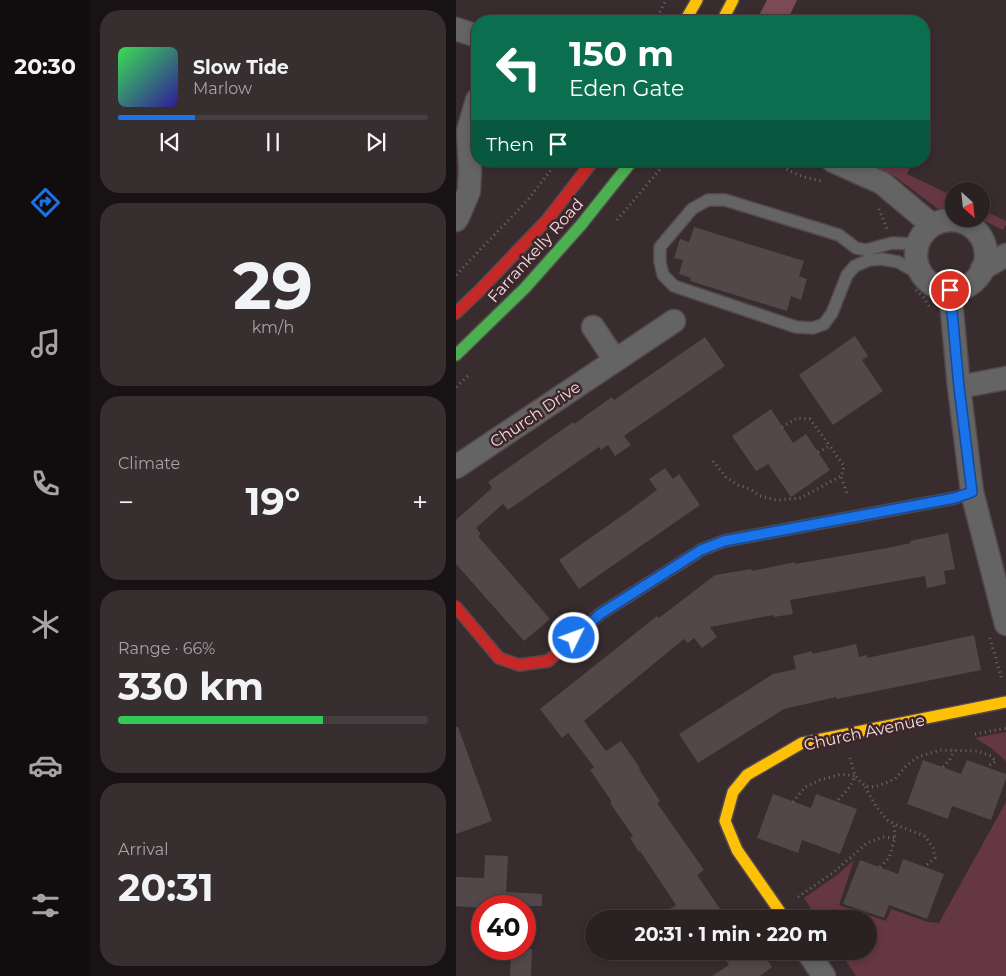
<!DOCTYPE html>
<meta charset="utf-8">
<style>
body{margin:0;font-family:Montserrat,sans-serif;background:#362e2f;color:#f1f3f6;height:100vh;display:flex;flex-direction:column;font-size:19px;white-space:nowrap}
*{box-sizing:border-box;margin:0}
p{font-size:16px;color:#a5a3a5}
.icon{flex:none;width:28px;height:28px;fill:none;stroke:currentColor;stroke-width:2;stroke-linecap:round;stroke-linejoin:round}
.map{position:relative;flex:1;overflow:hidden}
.details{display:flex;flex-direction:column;gap:10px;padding:10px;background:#171213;width:366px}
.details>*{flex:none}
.banner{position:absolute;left:15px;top:15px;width:459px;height:152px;border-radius:20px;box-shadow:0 2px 8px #0003,0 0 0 1px #463e40;background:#0b6e4f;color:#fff;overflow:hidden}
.needle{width:32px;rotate:153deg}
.tools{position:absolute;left:489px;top:182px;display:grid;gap:10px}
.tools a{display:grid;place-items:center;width:45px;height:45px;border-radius:50%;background:#2a2122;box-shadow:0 2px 8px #0003,0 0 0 1px #463e40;font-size:25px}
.speed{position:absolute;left:15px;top:895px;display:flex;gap:10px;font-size:25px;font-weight:700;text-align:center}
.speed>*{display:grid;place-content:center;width:65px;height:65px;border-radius:50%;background:#2a2122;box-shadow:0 2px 8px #0003,0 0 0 1px #463e40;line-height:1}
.speed .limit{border:8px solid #d22;background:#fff;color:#111}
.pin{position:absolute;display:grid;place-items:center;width:42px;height:42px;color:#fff;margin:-21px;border:2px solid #fff;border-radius:50%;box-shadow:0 1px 5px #0007}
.me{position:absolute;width:55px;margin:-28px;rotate:48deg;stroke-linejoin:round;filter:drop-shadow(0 0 4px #0008)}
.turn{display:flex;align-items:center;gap:18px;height:105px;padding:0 15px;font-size:22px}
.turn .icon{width:65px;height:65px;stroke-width:2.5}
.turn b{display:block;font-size:35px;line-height:42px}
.then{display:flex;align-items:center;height:48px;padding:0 15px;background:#0003;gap:10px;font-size:19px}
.big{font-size:38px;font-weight:700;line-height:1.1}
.details .widget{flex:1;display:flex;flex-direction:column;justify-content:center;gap:8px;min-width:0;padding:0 18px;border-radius:20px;background:#362e2f}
.details .dial{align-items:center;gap:0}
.dial b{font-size:65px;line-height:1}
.song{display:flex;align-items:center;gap:15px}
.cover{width:60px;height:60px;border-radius:8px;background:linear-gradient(135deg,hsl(130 70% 55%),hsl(250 70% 35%))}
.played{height:5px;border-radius:2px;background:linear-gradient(90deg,#1a73e8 25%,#463e40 25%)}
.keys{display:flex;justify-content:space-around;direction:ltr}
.heat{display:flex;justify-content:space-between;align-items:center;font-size:28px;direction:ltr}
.charge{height:8px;border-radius:4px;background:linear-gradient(90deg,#34c759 66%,#463e40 0)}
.trip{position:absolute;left:129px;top:910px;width:292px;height:50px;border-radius:25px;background:#2a2122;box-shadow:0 2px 8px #0003,0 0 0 1px #463e40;font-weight:700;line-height:50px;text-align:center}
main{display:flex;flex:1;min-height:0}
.menu{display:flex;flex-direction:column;width:90px;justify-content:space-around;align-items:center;background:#110d0e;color:#a5a3a5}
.menu .icon{width:35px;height:35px}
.menu .active{color:#1a73e8}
.menu b{font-size:22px;color:#f1f3f6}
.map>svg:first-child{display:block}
.green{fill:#653742}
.forest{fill:#7c4a55}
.building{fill:#524749}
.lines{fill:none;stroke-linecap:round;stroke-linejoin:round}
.lane-casing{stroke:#54494b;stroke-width:14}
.street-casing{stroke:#54494b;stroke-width:25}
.fast-casing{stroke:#54494b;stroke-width:14}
.slow-casing{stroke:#54494b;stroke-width:14}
.jam-casing{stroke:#54494b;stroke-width:14}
.path{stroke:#6e6c6d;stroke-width:3;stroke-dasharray:1 4;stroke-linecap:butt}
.lane{stroke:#656465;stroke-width:11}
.street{stroke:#656465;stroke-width:22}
.fast{stroke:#4caf50;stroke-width:11}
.slow{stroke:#ffc107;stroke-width:11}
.jam{stroke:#c62828;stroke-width:11}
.route-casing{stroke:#114b97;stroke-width:12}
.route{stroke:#1a73e8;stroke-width:9}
.labels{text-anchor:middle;stroke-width:5;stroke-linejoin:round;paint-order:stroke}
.street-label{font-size:16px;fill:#efdee1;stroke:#3e262b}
</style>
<main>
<nav class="menu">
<b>20:30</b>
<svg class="icon active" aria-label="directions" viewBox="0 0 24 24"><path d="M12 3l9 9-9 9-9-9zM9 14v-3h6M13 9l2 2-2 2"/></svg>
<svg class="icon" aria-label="music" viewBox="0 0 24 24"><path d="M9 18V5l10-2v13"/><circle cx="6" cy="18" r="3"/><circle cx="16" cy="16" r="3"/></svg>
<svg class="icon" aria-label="phone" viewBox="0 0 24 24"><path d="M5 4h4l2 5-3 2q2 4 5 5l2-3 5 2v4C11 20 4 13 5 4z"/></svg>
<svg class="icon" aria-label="climate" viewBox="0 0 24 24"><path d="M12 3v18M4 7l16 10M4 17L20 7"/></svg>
<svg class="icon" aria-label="car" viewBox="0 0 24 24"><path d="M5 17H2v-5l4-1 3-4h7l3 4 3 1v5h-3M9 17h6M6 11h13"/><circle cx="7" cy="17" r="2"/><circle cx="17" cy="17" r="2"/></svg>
<svg class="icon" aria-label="filters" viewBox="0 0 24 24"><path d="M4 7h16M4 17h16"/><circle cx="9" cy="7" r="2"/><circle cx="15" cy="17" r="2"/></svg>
</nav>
<section class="details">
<div class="widget">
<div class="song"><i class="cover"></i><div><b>Slow Tide</b><p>Marlow</p></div></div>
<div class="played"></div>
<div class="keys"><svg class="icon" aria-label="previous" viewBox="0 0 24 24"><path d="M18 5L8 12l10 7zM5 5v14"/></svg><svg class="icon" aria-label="pause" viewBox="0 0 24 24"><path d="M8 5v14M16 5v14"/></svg><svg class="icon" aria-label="next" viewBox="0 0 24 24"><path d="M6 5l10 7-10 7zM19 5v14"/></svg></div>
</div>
<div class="widget dial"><b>29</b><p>km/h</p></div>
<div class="widget"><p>Climate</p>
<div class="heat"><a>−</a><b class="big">19°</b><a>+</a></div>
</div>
<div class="widget"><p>Range · 66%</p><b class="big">330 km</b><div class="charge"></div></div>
<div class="widget"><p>Arrival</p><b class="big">20:31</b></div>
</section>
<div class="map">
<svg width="550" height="976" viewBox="0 0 550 976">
<rect width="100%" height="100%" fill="#382c2e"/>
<g class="green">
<path d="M409,161h48l-6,13 46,22v11l-15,2 -41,-31z"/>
<path d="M525,209l25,12v4l-3,5 -23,-11z"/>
<path d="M550,732v29l-15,-13 -16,-10z"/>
<path d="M550,802v174h-150l-17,-25h29v-32h-50l-14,-21 33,-23 17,-15 -15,45 47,16 5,-12 37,13 11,1z"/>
</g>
<path class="forest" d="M311,0h30l-10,21h-31z"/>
<g class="building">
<path d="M238,227l110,34 -5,15 8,3 -6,21 -10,-4 -4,15 -97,-30 1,-3 -12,-4 4,-14 -9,-2 6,-19 9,3z"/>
<path d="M399,336l13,20 -6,4 21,31 -50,34 -34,-50z"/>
<path d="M249,337l20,29 -101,70 7,9 -16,11 -7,-11 -7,5 -2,-3 -91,63 -5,-6 -27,24 5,6 -3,2 72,83 -26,22 -68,-77v-44l36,-32 -4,-6 85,-60 1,2 38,-27 2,3z"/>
<path d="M315,409l22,34 13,-9 24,36 -39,27 -23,-33 -12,7 -24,-35z"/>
<path d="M209,468l8,11 6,-5 21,31 -121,84 -20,-29 71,-50 27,-20 -8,-11z"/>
<path d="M492,533l7,36 -11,2 2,13 -19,4 -2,-12 -83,15 -52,9 3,14 -19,3 -1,-2 -63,12 7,10 -15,11 -8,-10 -6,5 -4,-4 -100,82 22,30 15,-10 19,27 -1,1 21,32 -3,2 47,67 -7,5 30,44h-72l21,-14 -36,-54 -1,1 -9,-14 3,-2 -23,-33 2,-1 -22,-32 4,-3 -26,-34 -6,5 -22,-29 117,-93 2,2 56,-43 36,-6 1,2 43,-9v2l92,-16 24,-5 -1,-2z"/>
<path d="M518,635l7,35 -144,29 -1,-2 -52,12 -86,54 -19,-29 94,-60 23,-5 -3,-13 19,-5v3l44,-10 3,13 8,-2v3z"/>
<path d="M0,727h2l34,94 -36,13z"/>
<path d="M467,760l38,14 6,-14 39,14v5l-15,41 -39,-14 -4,13 -41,-15z"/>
<path d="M317,794l38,14 5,-14 41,15 -17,45 -38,-14 -4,13 -41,-15z"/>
<path d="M29,855l23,1 -2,36 36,2v12h-60v2l-26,-2v-29l28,1z"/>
<path d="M447,859l41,15 -17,45 -38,-14 -5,13 -41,-14 17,-44 38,14z"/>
<path d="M55,949h21l-1,27h-21z"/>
<path d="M264,951h41l11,16 -12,9h-48l17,-11z"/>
</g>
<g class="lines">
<defs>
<path id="lane" d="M461,244l-25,-1 -26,7 -10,-2 -17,-13 -114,-35h-17l-16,9 -32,38v15l3,13 11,11 122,41 17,1 11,-4 8,-11 15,-38 8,-9 14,-6 13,-1 16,3 25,14"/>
<g id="street">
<path d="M0,29l21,7"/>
<path d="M377,161l49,22 50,42"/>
<path d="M0,220l2,-3 11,-26 1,-21 -2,-39 9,-31"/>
<circle cx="495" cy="255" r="35"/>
<path d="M526,269l24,-14"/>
<path d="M494,290l9,97 13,105 34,132"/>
<path d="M137,327l22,33"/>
<path d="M503,387l47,-9"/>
<path d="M0,467l218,-146"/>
<path d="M351,951l17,25"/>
</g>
<path id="fast" d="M0,355l69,-67 56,-63 51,-64"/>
<g id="slow">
<path d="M229,21l12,-21"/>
<path d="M266,21l11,-21"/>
<path d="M239,554l6,-4 23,-9 172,-32"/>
<path d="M329,919l-48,-69 -12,-29 8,-29 14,-17 55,-32 204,-41"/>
</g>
<g id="jam">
<path d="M0,313l24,-23 67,-70 46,-59"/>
<path d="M440,509l59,-11 17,-6"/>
<path d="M0,607l43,51 20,7 29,-4 52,-47 95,-60"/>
</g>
</defs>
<use href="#lane" class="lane-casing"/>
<use href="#street" class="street-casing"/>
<use href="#fast" class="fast-casing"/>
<use href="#slow" class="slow-casing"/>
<use href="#jam" class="jam-casing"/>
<g class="path">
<path d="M199,21l11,-21"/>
<path d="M318,161c15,11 31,18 50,20"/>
<path d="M423,209l8,20"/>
<path d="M161,220l50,-59"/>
<path d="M0,275l70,-73 32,-41"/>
<path d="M460,290l8,8 6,10"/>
<path d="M0,387l12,-11"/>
<path d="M326,427l15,-9 13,1 20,27"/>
<path d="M362,452l12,-6 14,20 -1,5 -2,5 6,18"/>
<path d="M257,461l13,16 12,8 12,4 10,7 16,4 25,-2 40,-22"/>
<path d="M534,638l12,42"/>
<path d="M519,734l31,-6"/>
<path d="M394,758l5,18 10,10 10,1 20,-8 11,-13 12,-9 22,-7 38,1 13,5 5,5 -9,6"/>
<path d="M487,767l7,-8 4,-9"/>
<path d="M409,787l11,19 11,14 14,7 24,9 8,12 2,10 -11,9"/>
<path d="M337,802l12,-15 15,-7 21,-6 14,2 -5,11 -13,14"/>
<path d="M424,867l9,-9 6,-20 -1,-14"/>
<path d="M342,897l36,-25 33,-29 16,-6 12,1"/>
</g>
<use href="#lane" class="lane"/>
<use href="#street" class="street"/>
<use href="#fast" class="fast"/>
<use href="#slow" class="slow"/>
<use href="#jam" class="jam"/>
</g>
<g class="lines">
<defs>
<path id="route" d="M118,638l26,-24 101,-64 23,-9 231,-43 17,-6 -13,-105 -9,-97"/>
</defs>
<use href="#route" class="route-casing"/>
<use href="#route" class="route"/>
</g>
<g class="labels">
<g class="street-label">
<text transform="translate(79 250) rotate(-48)" y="6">Farrankelly Road</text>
<text transform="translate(79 414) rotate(-34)" y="6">Church Drive</text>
<text transform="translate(408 732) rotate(-12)" y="6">Church Avenue</text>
</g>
</g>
</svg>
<div class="tools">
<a><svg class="needle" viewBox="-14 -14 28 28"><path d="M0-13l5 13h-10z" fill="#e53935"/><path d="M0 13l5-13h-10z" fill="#a5a3a5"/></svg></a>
</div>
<div class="speed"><div class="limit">40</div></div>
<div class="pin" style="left:494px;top:290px;background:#d93025"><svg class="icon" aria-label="arrive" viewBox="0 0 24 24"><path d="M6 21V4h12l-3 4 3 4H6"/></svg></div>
<svg class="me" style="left:118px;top:638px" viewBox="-20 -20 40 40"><circle r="17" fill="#1a73e8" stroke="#fff" stroke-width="3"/><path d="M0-11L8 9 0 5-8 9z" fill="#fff"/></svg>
<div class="trip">20:31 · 1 min · 220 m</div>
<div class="banner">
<div class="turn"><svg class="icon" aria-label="left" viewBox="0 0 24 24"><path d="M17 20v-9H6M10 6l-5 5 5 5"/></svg><div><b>150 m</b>Eden Gate</div></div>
<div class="then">Then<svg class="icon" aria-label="arrive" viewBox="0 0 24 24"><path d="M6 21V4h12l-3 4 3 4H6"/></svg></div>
</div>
</div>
</main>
